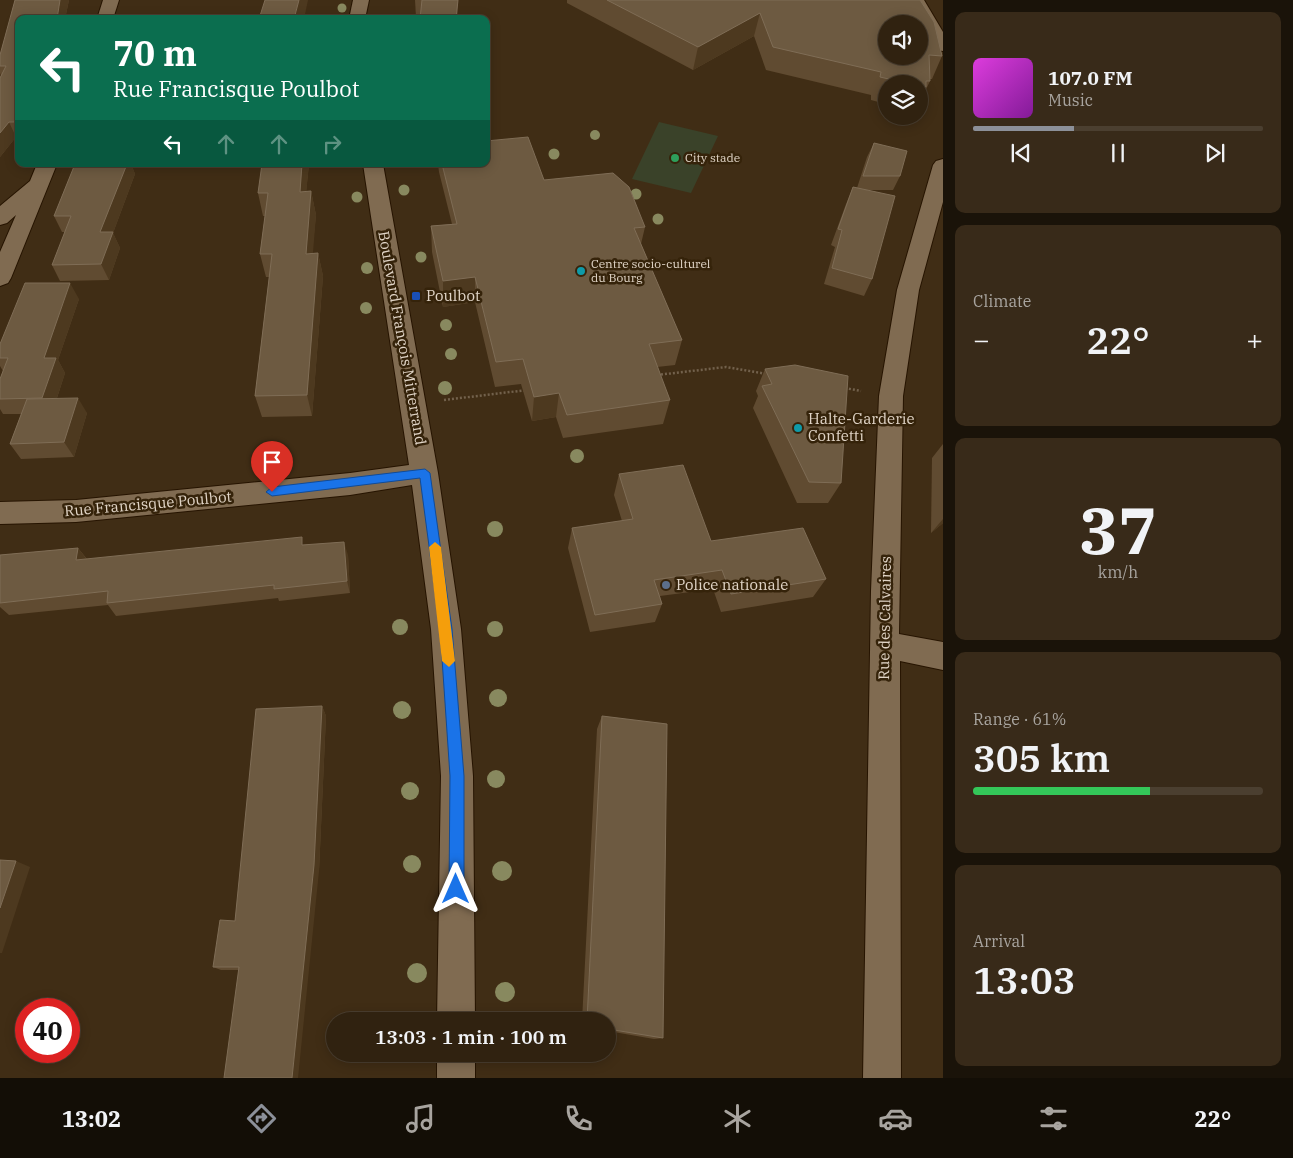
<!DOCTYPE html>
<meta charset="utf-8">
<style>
body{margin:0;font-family:"IBM Plex Serif",serif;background:#382a19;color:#f1f3f6;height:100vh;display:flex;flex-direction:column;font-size:19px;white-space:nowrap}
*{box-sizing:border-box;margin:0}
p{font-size:16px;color:#a8a49f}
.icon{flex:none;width:28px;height:28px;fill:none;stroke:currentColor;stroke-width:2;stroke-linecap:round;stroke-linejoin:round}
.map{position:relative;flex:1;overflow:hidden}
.side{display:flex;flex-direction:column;gap:12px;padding:12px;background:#1a1309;width:350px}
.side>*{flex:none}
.banner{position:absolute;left:15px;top:15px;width:475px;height:152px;border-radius:10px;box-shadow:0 2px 12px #0003,0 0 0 1px #4b3f30;background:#0b6e4f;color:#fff;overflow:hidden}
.controls{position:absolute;left:878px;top:15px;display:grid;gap:10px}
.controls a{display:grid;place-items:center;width:50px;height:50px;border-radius:50%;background:#302210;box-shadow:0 2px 12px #0003,0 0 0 1px #4b3f30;font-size:25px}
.speed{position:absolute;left:15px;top:998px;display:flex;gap:10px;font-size:25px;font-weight:700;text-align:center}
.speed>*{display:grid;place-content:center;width:65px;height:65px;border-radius:50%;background:#302210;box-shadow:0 2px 12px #0003,0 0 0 1px #4b3f30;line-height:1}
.speed .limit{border:8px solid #d22;background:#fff;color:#111}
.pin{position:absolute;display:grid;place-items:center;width:42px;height:42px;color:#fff;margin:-51px -21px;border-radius:50% 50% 50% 0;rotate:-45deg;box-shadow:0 0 5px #0007}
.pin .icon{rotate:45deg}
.me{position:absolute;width:55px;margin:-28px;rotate:0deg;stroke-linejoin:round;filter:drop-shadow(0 0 4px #0008)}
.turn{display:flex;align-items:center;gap:18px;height:105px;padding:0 15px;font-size:22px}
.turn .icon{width:65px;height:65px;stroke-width:2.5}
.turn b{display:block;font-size:35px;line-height:42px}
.lanes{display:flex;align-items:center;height:48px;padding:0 15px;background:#0003;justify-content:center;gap:25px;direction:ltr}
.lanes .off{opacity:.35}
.big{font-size:38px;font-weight:600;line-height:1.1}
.side .card{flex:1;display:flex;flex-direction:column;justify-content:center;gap:8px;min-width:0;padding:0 18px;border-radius:10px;background:#382a19}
.side .dial{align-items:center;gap:0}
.dial b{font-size:65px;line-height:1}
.song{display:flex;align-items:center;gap:15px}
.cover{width:60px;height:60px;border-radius:8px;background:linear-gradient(135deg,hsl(300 70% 55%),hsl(290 70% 35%))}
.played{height:5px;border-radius:2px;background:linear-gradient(90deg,#8c9099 35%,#4b3f30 35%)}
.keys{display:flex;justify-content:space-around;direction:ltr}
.heat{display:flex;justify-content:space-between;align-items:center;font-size:28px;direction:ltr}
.charge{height:8px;border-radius:4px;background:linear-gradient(90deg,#34c759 61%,#4b3f30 0)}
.trip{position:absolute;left:326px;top:1012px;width:290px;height:50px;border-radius:25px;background:#302210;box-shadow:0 2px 12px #0003,0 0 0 1px #4b3f30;font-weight:600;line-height:50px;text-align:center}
.dock{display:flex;height:80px;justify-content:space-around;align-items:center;background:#130e06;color:#a8a49f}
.dock .icon{width:35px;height:35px}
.dock .active{color:#8c9099}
.dock b{font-size:22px;color:#f1f3f6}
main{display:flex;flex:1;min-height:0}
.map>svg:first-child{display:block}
.green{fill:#3a4229}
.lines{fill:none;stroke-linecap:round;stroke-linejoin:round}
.minor-casing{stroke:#261400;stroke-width:2}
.path{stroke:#72614c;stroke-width:2.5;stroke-dasharray:2 2;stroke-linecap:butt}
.minor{fill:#806b51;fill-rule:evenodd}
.tree{fill:#88895f}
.wall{fill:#604b31}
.shaded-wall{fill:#4d391f}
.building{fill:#6d5a41;stroke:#7f6d56;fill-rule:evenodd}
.route{fill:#1a73e8;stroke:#114b97}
.slow{fill:#f59e0b}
.leisure-dot{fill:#2e9e5b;stroke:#35230a;stroke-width:2}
.culture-dot{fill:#0f9aa8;stroke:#35230a;stroke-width:2}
.transit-dot{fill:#1a4fb4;stroke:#35230a;stroke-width:2}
.service-dot{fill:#5c6f8a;stroke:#35230a;stroke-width:2}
.labels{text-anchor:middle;stroke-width:5;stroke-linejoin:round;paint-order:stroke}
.far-poi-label{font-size:12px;fill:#e0d4c6;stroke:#35230a;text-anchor:start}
.poi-label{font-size:15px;fill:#e0d4c6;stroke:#35230a;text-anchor:start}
.street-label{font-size:15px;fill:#e0d4c6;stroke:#35230a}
</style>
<main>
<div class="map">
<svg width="943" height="1078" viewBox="0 0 943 1078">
<rect width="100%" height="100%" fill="#402d15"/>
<path class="green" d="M659,122l59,14 -27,57 -59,-14z"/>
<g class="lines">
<defs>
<g id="minor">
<path d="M103,0h16l-6,19h-16z"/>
<path d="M353,0h16l-4,19h-16z"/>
<path d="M908,0h16l19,32v19l-6,-1 -3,-4z"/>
<path d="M943,159v43l-24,88 -16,106 -4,238 44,8v28l-43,-9 1,417h-38l8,-487 8,-195 18,-106 36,-125 3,-4z"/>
<path d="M37,164h20l-46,114 -3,5 -8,3v-34l16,-37 -9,8 -7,2v-19l30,-25z"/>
<path d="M363,164h20l55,309 23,156 12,147 2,245h-38l4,-245 -10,-147 -19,-144 -62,10 -274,27 -76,2v-22l76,-2 274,-27 59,-8z"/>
<rect x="437" y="1054" width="38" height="24"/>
</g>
</defs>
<use href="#minor" class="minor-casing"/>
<g class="path">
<path d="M657,375l69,-8 41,7"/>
<path d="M845,388l16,3"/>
<path d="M444,400l83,-10"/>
</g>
<use href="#minor" class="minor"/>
</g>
<g class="tree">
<circle cx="342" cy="8" r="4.5"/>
<circle cx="595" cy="135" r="5"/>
<circle cx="554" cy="154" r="5.5"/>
<circle cx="404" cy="190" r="5.5"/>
<circle cx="636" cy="194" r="5.5"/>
<circle cx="357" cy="197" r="5.5"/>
<circle cx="658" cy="219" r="5.5"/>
<circle cx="421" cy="257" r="5.5"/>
<circle cx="367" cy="268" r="6"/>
<circle cx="366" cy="308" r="6"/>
<circle cx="446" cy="325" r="6"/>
<circle cx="451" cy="354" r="6"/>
<circle cx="445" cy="388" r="7"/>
<circle cx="577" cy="456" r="7"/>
<circle cx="495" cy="529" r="8"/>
<circle cx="400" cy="627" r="8"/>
<circle cx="495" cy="629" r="8"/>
<circle cx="498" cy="698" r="9"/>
<circle cx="402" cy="710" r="9"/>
<circle cx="496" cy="779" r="9"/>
<circle cx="410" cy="791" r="9"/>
<circle cx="412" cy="864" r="9"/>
<circle cx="502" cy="871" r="10"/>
<circle cx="417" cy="973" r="10"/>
<circle cx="505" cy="992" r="10"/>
</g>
<g class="wall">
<path d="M15,0h54l-4,19h-46v118h-3l-16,20v-79l1,-2 -1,-3v-18z"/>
<path d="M415,0h43v19l-42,-2z"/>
<path d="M567,0h353l22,56 -10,23h-2v2l-11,23v-20h-33v20l-15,-4v-5l-105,-25 -12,-34 -61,34 -126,-67z"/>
<path d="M874,143l26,33 -7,14h-27l6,89 -8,17 -40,-12 11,-37 -4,-2 15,-41 7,-17 4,1 10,-31z"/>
<path d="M75,164h56l4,10 -22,59 7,15 -11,32 -49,1 -8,-16 13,-33h-3l-8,-16z"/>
<path d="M309,164l-3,28 5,-1 5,24 -4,38h6l5,23 -11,140 -50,1 -7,-21 14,-119h-3l-6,-23 5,-38h-2l-5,-23z"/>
<path d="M438,164h48l58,16 101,47 -4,17 41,96 -7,25 -18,2 13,33 -7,24 -100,14 -7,-21 -24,4 -11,-37 -26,3 -20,-85 -32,5 -11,-55 -1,-26 21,-2 -13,-52z"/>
<path d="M79,299l-21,61 7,13 -8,25 30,15 -13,44 -53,2 -11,-15 11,-30h-18l-3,-5v-30l3,-8 -3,-5v-22z"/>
<path d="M765,369l76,114 -13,20h-31l-44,-95 5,-12 -2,-5z"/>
<path d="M943,444v79l-12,10 1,-75z"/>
<path d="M619,474l92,67 115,38 -13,18 -92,15 -8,-23 -53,7 2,8 -7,18 -65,10 -22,-84 4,-20 50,-7 -8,-26z"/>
<path d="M304,545l44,10 2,38 -71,8 -1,-3 -162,18 -8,-11 -99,10 -9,-8v-52l78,-7 9,11z"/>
<path d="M322,706l4,10 -7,155 -80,99h-18l-8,-3 22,-46z"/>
<path d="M602,716l61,322 -9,1 -46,-8v-10h-26l15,-292z"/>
</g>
<g class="shaded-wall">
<path d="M60,0h9l-4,19h-8z"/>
<path d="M299,0h9l-4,19h-10z"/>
<path d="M458,0v19h-2z"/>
<path d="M760,13l-6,23 -61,34 5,-23z"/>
<path d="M19,112v20l-5,-10z"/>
<path d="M9,122l7,15 -16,20v-24z"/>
<path d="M127,164h4l4,10 -22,59 7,15 -11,32 -8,-16 -1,-32z"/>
<path d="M302,164h7l-5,51 -4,-23z"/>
<path d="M311,191l5,24 -5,62 -5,-23z"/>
<path d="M318,253l5,23 -11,140 -5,-21z"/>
<path d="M475,277v25l-32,5v-26z"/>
<path d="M70,283l9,16 -21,61 7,13 -13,40 -10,-15 2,-40z"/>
<path d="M559,393l-3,24 -24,4 2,-24z"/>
<path d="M78,398l9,15 -13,44 -10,-15z"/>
<path d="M943,519v4l-12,10z"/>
<path d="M344,542l4,13 2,38 -3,-12z"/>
<path d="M78,548l10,13 -12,-1z"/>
<path d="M322,706l4,10 -7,155 -21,207h-6z"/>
<path d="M16,861l14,6 -28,86h-2v-45z"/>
</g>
<g class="building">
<path d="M15,0h45l-3,19h-38v93l-5,10h-5l-9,11v-55l6,-12h-6v-11z"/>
<path d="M265,0h34l-5,19h-35z"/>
<path d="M422,0h36l-2,19h-36z"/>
<path d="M607,0h313l14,22 8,34 -13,-1 1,26h-4v6l-7,-1v-2h-9l-30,-7 1,-5 -108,-25 -13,-34 -62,34zM886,24h33v32h-33z"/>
<path d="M528,137l16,43 69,-7 16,14 16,40 -11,1 48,112 -33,4 21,56 -103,15 -8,-22 -25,4 -11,-38 -27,3 -21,-85 -32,4 -12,-55 26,-2 -15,-60h44v-23z"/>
<path d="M874,143l33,8 -7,25h-37z"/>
<path d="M75,164h52l-27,68h13l-12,32 -49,1 19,-49h-17z"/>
<path d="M262,164h40l-2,28 11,-1 -5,63 12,-1 -11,142 -52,1 17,-142h-12l8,-61h-10z"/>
<path d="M853,187l42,9 -23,83 -40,-11 10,-38 -4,-1z"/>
<path d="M25,283h45l-26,75h12l-14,40 -42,1v-20l8,-21h-8v-14z"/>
<path d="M795,365l53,11 -7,107 -32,-1 -47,-96 10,-2 -7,-15z"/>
<path d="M78,398l-14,44 -54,2 17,-45z"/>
<path d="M683,465l28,76 92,-13 23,51 -95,15 -9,-24 -68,10 8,24 -67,11 -23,-87 61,-9 -14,-45z"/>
<path d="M302,537v8l42,-3 3,39 -73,8v-4l-167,18 1,-12 -108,12v-48l78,-7 -2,12z"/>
<path d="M322,706l-8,159 -22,213h-68l15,-111h-26l7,-47 15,1 21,-212z"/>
<path d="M602,716l65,8 -4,314 -55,-9v-8h-21z"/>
<path d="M0,860l16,1 -16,47z"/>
</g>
<path class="route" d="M425,469l5,4 22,156 12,147v113l-2,5 -6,3 -5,-3 -2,-5 1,-113 -10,-147 -20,-151 -148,18 -6,-4 6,-5z"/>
<path class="slow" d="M435,542l6,5 14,114 -6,6 -7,-6 -13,-114z"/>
<circle class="leisure-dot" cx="675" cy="158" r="5"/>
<g class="culture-dot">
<circle cx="581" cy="271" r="5"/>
<circle cx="798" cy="428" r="5"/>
</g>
<rect class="transit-dot" x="411" y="291" width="10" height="10" rx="2.5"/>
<circle class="service-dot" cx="666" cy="585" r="5"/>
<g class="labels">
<g class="far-poi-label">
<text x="685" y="162">City stade</text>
<text x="591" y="268">Centre socio-culturel<tspan x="591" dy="14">du Bourg</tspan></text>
</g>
<g class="poi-label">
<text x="426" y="301">Poulbot</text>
<text x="808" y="424">Halte-Garderie<tspan x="808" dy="17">Confetti</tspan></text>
<text x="676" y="590">Police nationale</text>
</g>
<g class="street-label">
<text transform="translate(402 338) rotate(80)" y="5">Boulevard François Mitterrand</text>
<text transform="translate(148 504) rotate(-5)" y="5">Rue Francisque Poulbot</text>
<text transform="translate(885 618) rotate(-89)" y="5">Rue des Calvaires</text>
</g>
</g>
</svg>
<div class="controls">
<a><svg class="icon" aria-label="sound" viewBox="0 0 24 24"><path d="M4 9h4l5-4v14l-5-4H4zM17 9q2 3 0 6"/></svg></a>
<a><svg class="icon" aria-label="layers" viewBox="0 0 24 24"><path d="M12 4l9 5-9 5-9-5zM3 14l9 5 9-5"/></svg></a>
</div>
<div class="speed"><div class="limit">40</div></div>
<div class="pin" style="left:272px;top:492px;background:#d93025"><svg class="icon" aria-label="arrive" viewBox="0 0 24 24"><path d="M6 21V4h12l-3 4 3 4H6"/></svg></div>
<svg class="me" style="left:456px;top:889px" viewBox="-20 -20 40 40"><path d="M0-17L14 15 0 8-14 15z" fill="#1a73e8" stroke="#fff" stroke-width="4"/></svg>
<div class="trip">13:03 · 1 min · 100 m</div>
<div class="banner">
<div class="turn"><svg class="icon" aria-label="left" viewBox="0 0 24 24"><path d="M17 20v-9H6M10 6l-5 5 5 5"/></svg><div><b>70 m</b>Rue Francisque Poulbot</div></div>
<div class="lanes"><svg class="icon" aria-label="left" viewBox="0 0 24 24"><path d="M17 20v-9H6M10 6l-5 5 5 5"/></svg><svg class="icon off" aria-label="ahead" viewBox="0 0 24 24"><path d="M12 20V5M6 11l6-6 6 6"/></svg><svg class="icon off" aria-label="ahead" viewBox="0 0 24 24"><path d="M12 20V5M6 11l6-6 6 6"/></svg><svg class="icon off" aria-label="right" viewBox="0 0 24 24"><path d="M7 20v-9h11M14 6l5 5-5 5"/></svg></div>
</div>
</div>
<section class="side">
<div class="card">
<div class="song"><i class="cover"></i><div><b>107.0 FM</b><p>Music</p></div></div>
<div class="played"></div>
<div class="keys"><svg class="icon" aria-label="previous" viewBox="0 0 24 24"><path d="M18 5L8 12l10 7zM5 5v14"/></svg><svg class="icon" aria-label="pause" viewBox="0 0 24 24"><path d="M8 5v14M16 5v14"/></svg><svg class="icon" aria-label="next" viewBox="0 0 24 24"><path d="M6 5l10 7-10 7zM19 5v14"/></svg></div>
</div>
<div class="card"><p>Climate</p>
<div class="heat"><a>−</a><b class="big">22°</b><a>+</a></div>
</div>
<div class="card dial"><b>37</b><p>km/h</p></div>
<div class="card"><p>Range · 61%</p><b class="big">305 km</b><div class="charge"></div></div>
<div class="card"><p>Arrival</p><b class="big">13:03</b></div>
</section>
</main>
<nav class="dock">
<b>13:02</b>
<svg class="icon active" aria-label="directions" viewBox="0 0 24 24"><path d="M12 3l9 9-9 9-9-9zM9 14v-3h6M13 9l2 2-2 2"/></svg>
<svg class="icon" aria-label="music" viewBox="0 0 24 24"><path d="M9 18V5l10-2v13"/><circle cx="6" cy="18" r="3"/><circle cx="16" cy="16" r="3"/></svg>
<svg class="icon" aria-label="phone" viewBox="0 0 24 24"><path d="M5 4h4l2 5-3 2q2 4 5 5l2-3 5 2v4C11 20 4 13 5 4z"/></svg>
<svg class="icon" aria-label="climate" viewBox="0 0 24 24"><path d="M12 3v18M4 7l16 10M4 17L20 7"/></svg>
<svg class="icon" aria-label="car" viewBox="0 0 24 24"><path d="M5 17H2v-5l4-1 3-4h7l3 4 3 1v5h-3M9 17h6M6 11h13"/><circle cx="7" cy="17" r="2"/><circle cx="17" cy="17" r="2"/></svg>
<svg class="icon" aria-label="filters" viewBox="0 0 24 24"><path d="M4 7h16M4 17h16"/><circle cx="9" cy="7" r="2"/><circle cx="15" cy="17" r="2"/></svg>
<b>22°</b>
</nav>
